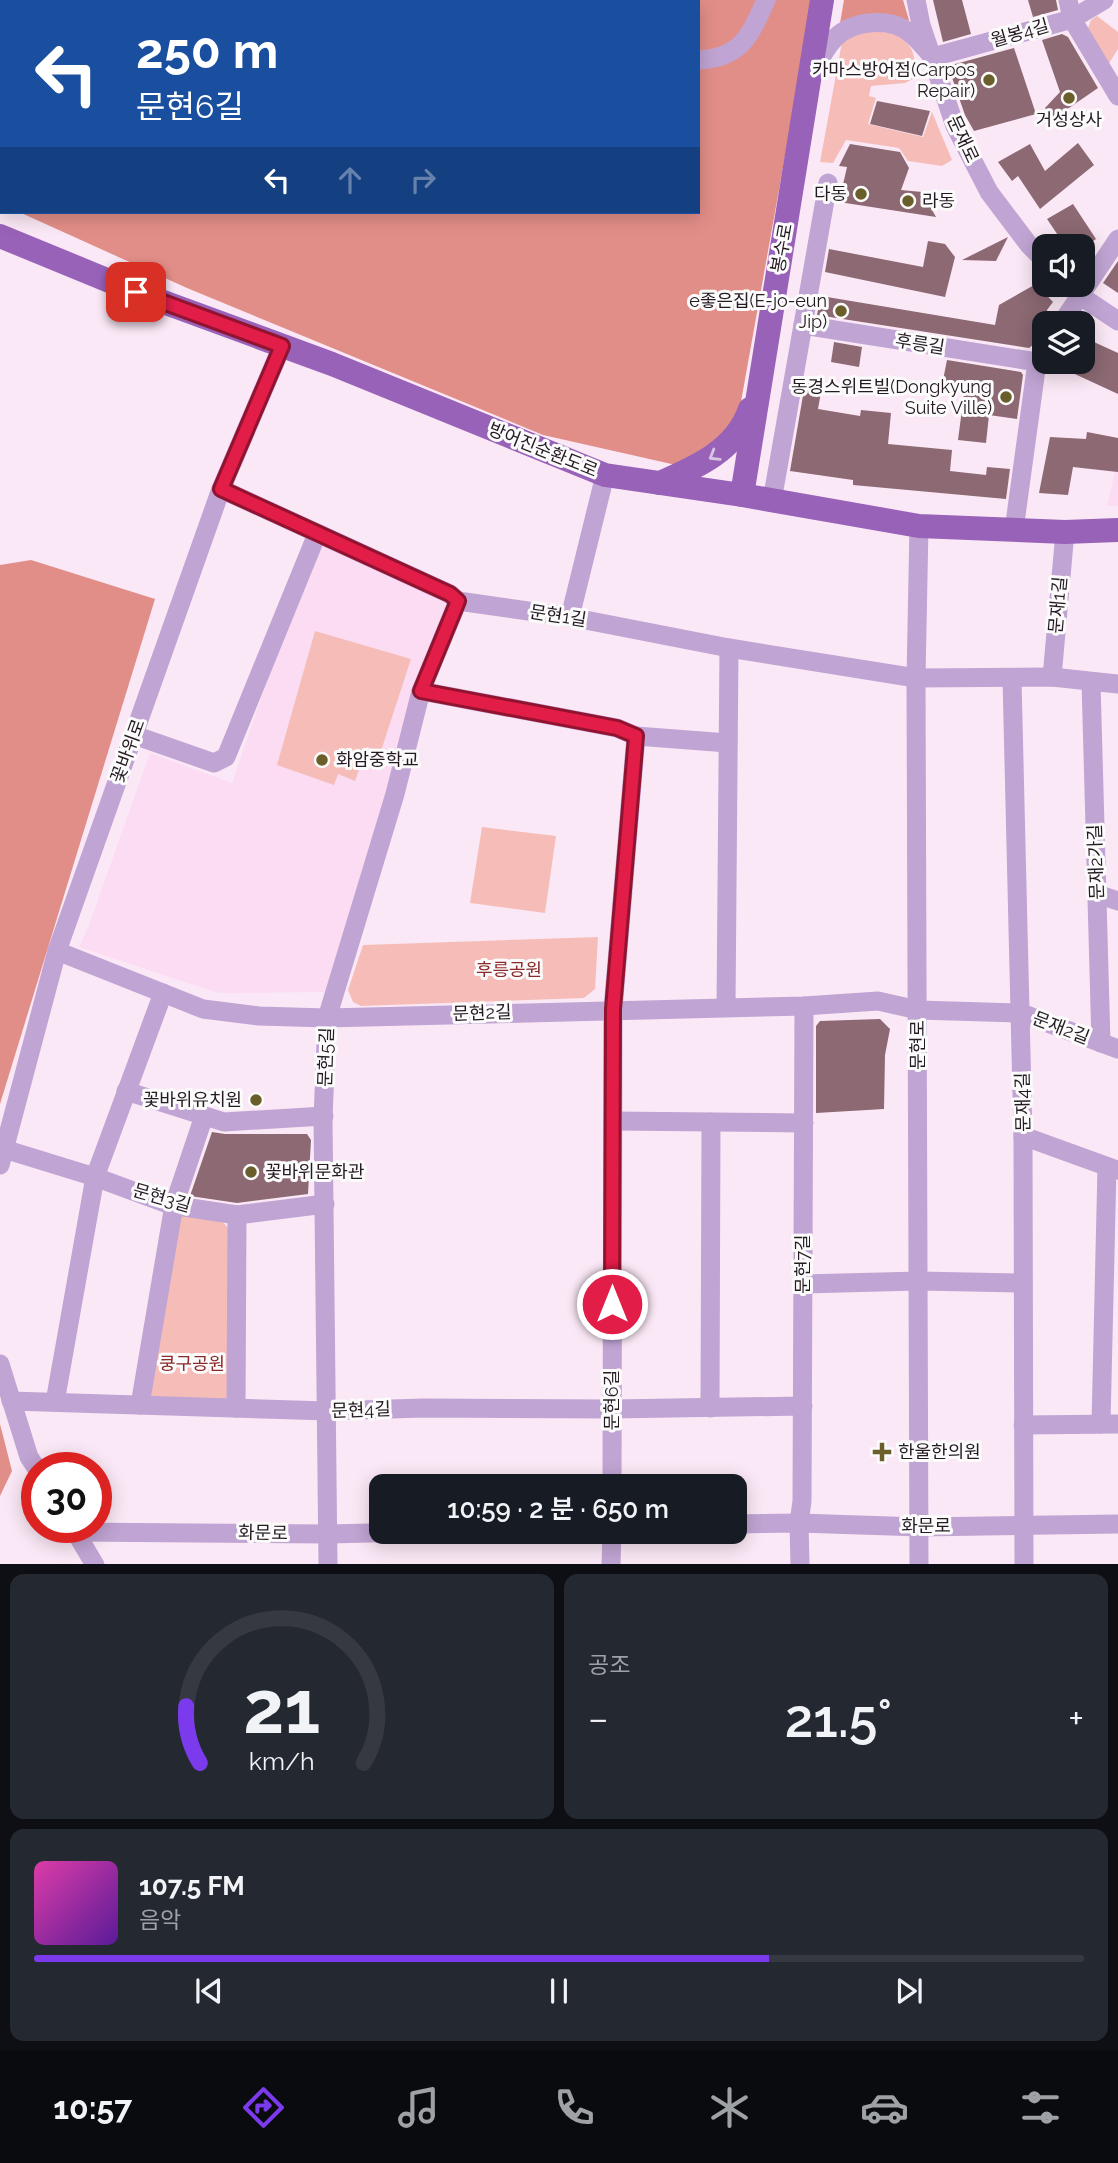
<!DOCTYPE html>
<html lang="ko">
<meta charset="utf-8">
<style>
body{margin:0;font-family:Raleway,"Noto Sans KR",sans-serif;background:#242831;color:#f1f3f6;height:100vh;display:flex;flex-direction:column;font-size:26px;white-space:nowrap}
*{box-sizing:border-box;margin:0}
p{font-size:23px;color:#9ea1a6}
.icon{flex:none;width:38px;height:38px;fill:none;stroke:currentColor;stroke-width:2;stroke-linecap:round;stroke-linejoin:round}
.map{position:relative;height:1564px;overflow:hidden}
.sheet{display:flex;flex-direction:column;gap:10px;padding:10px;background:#0d0f14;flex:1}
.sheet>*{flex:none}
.guide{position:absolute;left:0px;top:0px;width:700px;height:214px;box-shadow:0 4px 18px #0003;background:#1a4fa0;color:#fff;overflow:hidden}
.buttons{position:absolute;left:1032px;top:234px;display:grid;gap:14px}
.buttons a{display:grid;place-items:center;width:63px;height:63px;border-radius:14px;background:#171b24;box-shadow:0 4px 18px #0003;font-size:35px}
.speed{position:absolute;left:21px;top:1452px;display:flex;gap:14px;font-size:35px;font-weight:700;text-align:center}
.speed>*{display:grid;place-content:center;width:91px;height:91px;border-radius:50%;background:#171b24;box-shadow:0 4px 18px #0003;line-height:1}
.speed .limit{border:10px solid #d22;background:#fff;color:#111}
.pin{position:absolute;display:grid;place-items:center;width:60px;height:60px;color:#fff;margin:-30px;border-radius:14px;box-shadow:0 4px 10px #0006}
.me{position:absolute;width:77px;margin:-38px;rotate:0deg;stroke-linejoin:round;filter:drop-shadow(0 0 5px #0008)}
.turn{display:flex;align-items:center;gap:24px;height:147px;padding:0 21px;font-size:32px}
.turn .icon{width:91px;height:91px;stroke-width:2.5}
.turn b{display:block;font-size:49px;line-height:60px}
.lanes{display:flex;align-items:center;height:66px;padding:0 21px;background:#0003;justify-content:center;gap:35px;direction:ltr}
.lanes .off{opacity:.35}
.big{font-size:52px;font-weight:600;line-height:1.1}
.sheet .tile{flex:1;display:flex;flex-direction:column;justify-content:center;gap:10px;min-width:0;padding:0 24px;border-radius:14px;background:#242831}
.sheet .dial{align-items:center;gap:0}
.dial svg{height:182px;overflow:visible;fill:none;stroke:#363941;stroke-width:7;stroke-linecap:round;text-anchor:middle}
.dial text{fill:#f1f3f6;stroke:none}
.song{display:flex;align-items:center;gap:21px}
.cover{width:84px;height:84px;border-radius:10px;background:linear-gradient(135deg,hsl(320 70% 55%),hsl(270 70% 35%))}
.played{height:7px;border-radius:4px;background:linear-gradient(90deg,#7c3aed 70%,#363941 70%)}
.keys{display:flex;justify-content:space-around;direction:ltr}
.heat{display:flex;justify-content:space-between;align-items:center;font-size:38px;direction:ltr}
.sheet .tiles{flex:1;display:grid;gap:10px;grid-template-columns:1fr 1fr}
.tile:last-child{grid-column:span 2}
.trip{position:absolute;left:369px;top:1474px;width:378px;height:70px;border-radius:14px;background:#171b24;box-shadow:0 4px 18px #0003;font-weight:600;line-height:70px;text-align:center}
.dock{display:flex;height:112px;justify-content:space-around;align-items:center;background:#090b0e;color:#9ea1a6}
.dock .icon{width:49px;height:49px}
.dock .on{color:#7c3aed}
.dock b{font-size:32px;color:#f1f3f6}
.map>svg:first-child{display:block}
.built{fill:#fbdcf2}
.green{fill:#f6bdb8}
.forest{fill:#e28e88}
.building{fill:#8c6973}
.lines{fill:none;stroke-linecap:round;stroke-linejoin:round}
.minor{stroke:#c0a4d3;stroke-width:19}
.major{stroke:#9862b9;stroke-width:24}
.oneway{stroke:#d8c5e4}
.route-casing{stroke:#92132f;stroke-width:18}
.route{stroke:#e11d48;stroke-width:12}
.poi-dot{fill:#6a5e2b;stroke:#fbfbfb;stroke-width:2.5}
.labels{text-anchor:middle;stroke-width:6;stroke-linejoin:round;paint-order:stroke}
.street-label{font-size:18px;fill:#251a22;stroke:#fbfbfb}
.poi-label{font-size:18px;fill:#251a22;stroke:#fbfbfb;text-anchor:end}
.park-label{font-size:18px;fill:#8c292a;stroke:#fbfbfb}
</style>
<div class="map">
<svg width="1118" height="1565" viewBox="0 0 1118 1565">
<rect width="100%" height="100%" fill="#fbe8f6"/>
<g class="built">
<path d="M1087,432l31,6v68h-11l8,-34 -35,-4z"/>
<path d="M316,538l138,57 -122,397 -114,1 -139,-46 9,-19 62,-175 82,30z"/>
</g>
<g class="green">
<path d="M1097,16l21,16v17l-12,19 -19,-37 4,-11z"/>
<path d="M863,30l38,4 11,16 7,26 -14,7 -34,3 -2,10 7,2 -8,26 55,13 9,-25 20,48 -10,6 -34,-5 -9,-13 -53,-8 -13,23 -13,-1 22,-120z"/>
<path d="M315,631l96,28 -30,92 -14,-4 -12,34 -17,-7 -4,11 -57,-20z"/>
<path d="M482,827l74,9 -11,77 -75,-10z"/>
<path d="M598,937l-3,52 -11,9 -223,8 -8,-4 -5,-12 15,-45z"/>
<path d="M181,1214l39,5 8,9 2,167 -10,8h-60l-11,-8z"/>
</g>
<g class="forest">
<path d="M0,0h813l-76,424 -23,29 -38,12 -133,-30 -356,-147 -168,-76h679v-210h-696v202z"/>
<path d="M844,0h59l6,20 -3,3 -67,6z"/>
<path d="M31,560l124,39 -155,505v-539z"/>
<path d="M0,1424l12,47 -12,25z"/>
</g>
<g class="building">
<path d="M933,0h29l9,34 -28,8z"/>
<path d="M1028,0h28l2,10 -25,7z"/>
<path d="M1062,34l6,3 30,51 -32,22 -10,12 -11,-14 15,-16 -18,-52z"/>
<path d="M1014,48l22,66 -62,17 -9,-16 -17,-49z"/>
<path d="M877,101l53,10 -8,25 -52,-12z"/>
<path d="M1078,143l16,22 -54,44 -22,-33 -6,5 -14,-19 32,-18 15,27z"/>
<path d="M850,144l50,8 9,16 -8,22 21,2 14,25 -97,-15 8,-35 -8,-1z"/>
<path d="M1073,204l23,35 -11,8h-19l-19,-28z"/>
<path d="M1008,237l-12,24 -34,-1z"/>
<path d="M928,241l17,3 10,13 -10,40 -120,-25 4,-23 94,18z"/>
<path d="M1118,261v32l-15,-10z"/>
<path d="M1036,284l17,18 -6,8 1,5 -10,26 -9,7 -212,-33 4,-19 174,29 4,-20z"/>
<path d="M1083,337l35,16v41l-67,-31 32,-1z"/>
<path d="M834,342l28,5 -3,20 -28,-5z"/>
<path d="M947,360l74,12 2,3 -6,44 -28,-4 -3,28 -28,-3 6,-46 -23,-4z"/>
<path d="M806,378l17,3 -5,28 42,7 1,-6 30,3 -3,31 64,6 -2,21 36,4 1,-8 23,2 -4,30 -153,-14v-5l-63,-9z"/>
<path d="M1087,432l31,6v34l-45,-5 -5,28 -29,-2 11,-56 36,2z"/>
<path d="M880,1019l10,10 -5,26 -1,54 -68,4v-87l4,-5z"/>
<path d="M212,1132l13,2h82l4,6 -3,54 -71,9 -47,-7z"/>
</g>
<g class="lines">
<g class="minor">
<path d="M551,0l3,2"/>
<path d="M916,0l5,25 34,101 34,66 40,53 16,16"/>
<path d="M1068,0l4,19 46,77"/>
<path d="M698,60c43,-2 52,-24 68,-60"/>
<path d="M815,71c5,-12 10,-23 20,-33 18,-18 55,-21 75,-5 9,7 16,17 23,24l139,-38 32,-19"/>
<path d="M1069,285l10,10 39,26"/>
<path d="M1061,324l57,-85"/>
<path d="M803,325l234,37"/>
<path d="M221,489l229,105 8,7 112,16 159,31 187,30 136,-1 66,7"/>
<path d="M772,501l56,-318"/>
<path d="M919,526l-3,152 3,887"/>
<path d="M1014,530l23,-168 8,-12"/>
<path d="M570,617l35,-142"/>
<path d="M1052,677l13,-145"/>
<path d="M1012,679l11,457 1,429"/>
<path d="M1091,682l10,361"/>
<path d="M421,691l196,37 19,8 -23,273 -1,477"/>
<path d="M134,735l80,28 12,-6 91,-223"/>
<path d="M636,736l92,7"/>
<path d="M1097,894l21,7"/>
<path d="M57,951l146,58 56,7 68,2 477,-12 74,-5 40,9 103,3 97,36"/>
<path d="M726,1007l3,-359"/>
<path d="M126,1091l98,31 100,-6"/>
<path d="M613,1121l191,2"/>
<path d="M1023,1136l94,34"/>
<path d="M4,1149l91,28 76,28 66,10 88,-11"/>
<path d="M0,1165l57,-214 164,-462 61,-143"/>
<path d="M803,1284l116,-3 104,2"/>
<path d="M0,1364l29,93 8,12"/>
<path d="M11,1401l317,10 95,-3 189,1 191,-3"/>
<path d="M55,1402l40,-225 68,-184"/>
<path d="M140,1405l34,-200 30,-89"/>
<path d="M236,1408l1,-193"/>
<path d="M710,1408l1,-286"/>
<path d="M1101,1424l6,-257"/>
<path d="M1023,1425l95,-1"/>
<path d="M735,1524l64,-1 121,4 198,-3"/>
<path d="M73,1528l22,37"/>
<path d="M75,1532l254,2 123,-3"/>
<path d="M328,1565l-5,-446 4,-101 68,-224 26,-103 37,-90"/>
<path d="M611,1565l1,-34"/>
<path d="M800,1565l-1,-42 3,-22 2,-495"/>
</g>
<g class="major">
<path d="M0,236l136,56 196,72 273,111 137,20 177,31 146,6 53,-2"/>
<path d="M660,483c37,-16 76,-33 90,-74"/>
<path d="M742,495l80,-495"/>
</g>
</g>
<defs><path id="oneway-chevron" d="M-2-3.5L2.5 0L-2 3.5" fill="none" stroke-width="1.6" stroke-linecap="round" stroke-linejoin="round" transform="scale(1.75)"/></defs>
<use class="oneway" href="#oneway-chevron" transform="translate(714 456) rotate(149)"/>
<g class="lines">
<defs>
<path id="route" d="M136,292l146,54 -61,143 229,105 8,7 -37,90 196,37 19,8 -23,273 -1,295"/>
</defs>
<use href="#route" class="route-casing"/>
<use href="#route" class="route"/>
</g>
<g class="poi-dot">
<circle cx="989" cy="80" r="7"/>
<circle cx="1069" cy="98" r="7"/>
<circle cx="861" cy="194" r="7"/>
<circle cx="908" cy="201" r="7"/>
<circle cx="841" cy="311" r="7"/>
<circle cx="1006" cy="397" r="7"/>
<circle cx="322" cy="760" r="7"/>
<circle cx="256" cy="1100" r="7"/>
<circle cx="251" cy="1172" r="7"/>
<path d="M878.5 1441.5h7v7h7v7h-7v7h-7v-7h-7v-7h7z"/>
</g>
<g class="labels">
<g class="street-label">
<text transform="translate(1020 33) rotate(-16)" y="6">월봉4길</text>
<text transform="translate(963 139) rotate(65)" y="6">문재로</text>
<text transform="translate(782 248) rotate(-80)" y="6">봉수로</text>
<text transform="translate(920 344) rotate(9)" y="6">후릉길</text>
<text transform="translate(543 450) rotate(22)" y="6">방어진순환도로</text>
<text transform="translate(1058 605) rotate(-85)" y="6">문재1길</text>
<text transform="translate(558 616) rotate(9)" y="6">문현1길</text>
<text transform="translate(128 751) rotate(-70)" y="6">꽃바위로</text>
<text transform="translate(1096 862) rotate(-92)" y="6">문재2가길</text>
<text transform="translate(482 1013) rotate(-2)" y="6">문현2길</text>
<text transform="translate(1061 1028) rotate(21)" y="6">문재2길</text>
<text transform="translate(918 1045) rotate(-90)" y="6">문현로</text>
<text transform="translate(326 1057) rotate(-88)" y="6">문현5길</text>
<text transform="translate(1023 1102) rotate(-91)" y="6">문재4길</text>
<text transform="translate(162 1198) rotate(16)" y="6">문현3길</text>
<text transform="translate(803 1264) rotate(-90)" y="6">문현7길</text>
<text transform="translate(612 1400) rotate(-90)" y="6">문현6길</text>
<text transform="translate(361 1410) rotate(-2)" y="6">문현4길</text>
<text x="926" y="1532">화문로</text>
<text transform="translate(263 1533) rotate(1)" y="6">화문로</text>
</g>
<g class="poi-label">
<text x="975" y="76">카마스방어점(Carpos<tspan x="975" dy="21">Repair)</tspan></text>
<text x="1069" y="126" text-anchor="middle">거성상사</text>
<text x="847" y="200">다동</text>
<text x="922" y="207" text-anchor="start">라동</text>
<text x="827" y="307">e좋은집(E-jo-eun<tspan x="827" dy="21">Jip)</tspan></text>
<text x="992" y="393">동경스위트빌(Dongkyung<tspan x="992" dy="21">Suite Ville)</tspan></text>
<text x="336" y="766" text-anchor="start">화암중학교</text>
<text x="242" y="1106">꽃바위유치원</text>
<text x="265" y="1178" text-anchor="start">꽃바위문화관</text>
<text x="898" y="1458" text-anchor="start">한울한의원</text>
</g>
<g class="park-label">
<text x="509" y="976">후릉공원</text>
<text x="192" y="1370">쿵구공원</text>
</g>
</g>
</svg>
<div class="buttons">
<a><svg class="icon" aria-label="sound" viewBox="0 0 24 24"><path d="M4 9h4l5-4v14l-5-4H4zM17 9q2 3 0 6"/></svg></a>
<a><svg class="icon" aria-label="layers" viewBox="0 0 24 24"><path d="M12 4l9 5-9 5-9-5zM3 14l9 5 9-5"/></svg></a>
</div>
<div class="speed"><div class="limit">30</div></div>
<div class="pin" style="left:136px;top:292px;background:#d93025"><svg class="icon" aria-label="arrive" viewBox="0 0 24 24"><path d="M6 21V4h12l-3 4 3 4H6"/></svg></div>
<svg class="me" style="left:612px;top:1304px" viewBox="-20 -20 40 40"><circle r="17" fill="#e11d48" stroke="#fff" stroke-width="3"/><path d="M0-11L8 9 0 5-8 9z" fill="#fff"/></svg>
<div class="trip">10:59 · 2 분 · 650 m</div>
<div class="guide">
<div class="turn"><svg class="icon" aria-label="left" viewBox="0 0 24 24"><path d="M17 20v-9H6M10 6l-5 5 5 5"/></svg><div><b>250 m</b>문현6길</div></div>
<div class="lanes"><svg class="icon" aria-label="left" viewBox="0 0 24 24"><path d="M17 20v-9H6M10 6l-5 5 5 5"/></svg><svg class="icon off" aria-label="ahead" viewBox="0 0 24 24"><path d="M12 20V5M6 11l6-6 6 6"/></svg><svg class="icon off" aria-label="right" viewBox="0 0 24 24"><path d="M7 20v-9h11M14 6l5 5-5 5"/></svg></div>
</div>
</div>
<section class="sheet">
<div class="tiles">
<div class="tile dial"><svg viewBox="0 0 100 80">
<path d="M14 69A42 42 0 1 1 86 69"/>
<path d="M14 69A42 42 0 0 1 8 44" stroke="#7c3aed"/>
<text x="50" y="56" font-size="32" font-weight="700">21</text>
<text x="50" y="72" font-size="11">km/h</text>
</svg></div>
<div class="tile"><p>공조</p>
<div class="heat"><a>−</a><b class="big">21.5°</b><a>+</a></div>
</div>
<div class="tile">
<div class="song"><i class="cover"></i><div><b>107.5 FM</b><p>음악</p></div></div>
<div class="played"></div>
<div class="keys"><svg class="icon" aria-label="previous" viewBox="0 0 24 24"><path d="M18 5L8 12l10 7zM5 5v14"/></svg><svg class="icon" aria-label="pause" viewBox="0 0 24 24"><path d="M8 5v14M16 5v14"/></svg><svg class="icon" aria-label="next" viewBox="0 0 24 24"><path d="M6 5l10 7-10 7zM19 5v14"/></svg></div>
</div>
</div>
</section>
<nav class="dock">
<b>10:57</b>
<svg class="icon on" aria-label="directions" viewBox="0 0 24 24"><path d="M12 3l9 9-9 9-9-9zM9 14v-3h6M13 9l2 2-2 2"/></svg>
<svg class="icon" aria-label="music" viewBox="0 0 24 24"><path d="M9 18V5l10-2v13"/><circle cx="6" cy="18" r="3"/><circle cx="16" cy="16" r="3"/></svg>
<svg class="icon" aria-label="phone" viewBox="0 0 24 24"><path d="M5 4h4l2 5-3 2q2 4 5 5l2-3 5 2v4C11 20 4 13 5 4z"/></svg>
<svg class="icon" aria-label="climate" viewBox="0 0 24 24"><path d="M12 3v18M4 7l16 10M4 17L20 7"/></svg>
<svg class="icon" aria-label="car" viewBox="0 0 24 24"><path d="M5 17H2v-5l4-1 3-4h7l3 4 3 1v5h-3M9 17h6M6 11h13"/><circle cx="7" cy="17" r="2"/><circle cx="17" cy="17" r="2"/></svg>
<svg class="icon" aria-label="filters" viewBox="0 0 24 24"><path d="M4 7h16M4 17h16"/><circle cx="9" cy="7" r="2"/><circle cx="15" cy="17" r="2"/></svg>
</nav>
